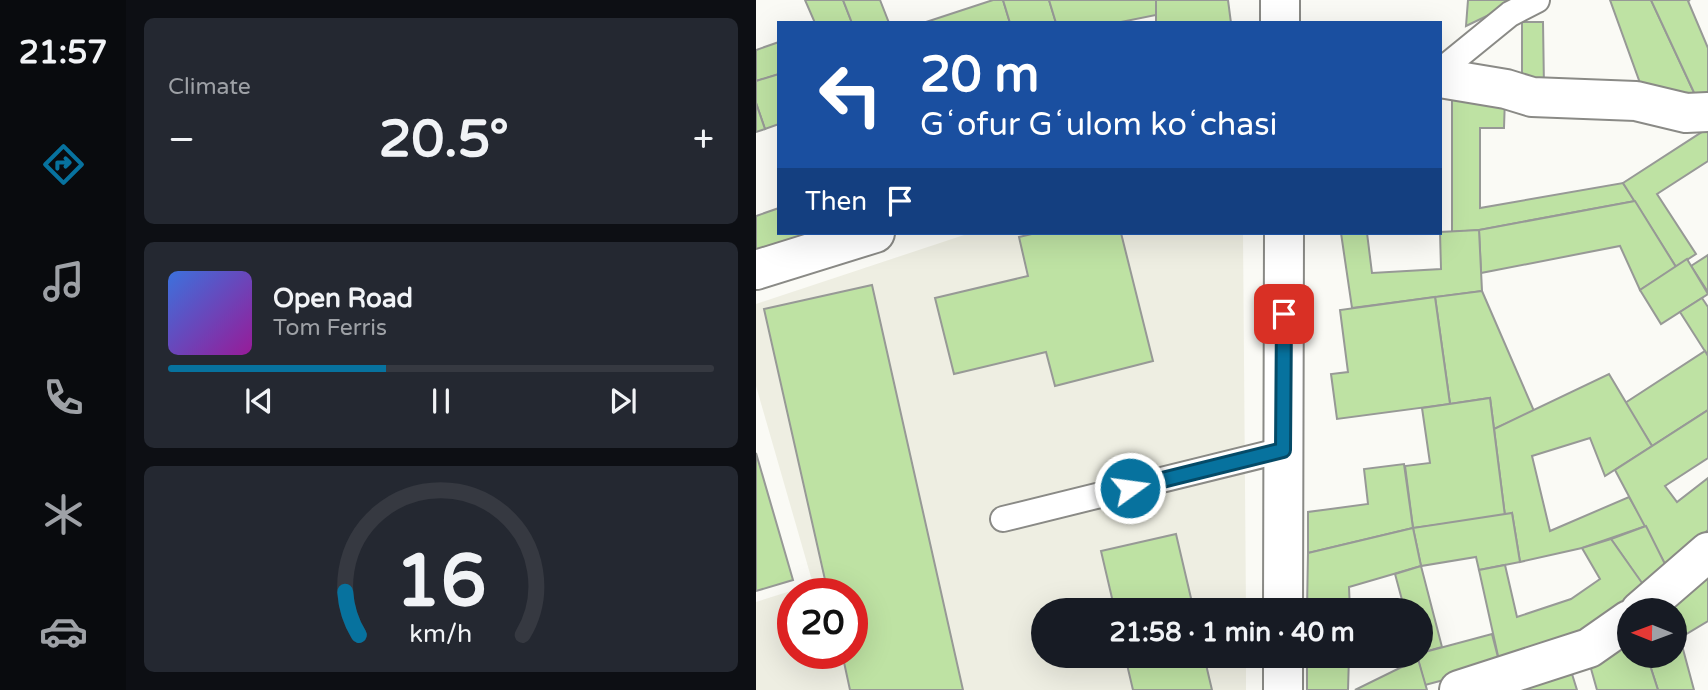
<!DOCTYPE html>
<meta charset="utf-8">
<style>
body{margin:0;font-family:"Varela Round",sans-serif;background:#242831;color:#f1f3f6;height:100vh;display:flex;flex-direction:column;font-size:26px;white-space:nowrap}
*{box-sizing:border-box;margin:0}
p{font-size:23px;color:#9ea1a6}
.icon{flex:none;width:38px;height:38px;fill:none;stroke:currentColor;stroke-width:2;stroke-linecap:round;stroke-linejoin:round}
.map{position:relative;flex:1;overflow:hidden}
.sheet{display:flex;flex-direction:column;gap:18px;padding:18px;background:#0d0f14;width:630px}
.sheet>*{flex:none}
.guide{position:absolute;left:21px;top:21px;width:665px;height:214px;border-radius:0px;box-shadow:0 7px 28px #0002;background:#1a4fa0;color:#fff;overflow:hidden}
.needle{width:46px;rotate:271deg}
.tools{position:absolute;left:861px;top:598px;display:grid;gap:14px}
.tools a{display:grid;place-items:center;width:70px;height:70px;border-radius:50%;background:#171b24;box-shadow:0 7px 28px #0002;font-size:35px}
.speed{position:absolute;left:21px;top:578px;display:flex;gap:14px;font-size:35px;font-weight:700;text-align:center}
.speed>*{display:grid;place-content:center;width:91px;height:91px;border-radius:50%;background:#171b24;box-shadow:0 7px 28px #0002;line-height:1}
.speed .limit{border:10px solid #d22;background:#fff;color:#111}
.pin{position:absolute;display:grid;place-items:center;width:60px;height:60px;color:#fff;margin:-30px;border-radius:14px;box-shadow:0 4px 10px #0006}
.me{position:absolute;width:77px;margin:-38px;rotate:76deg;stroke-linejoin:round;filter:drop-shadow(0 0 5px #0008)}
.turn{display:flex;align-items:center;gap:24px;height:147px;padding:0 28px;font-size:32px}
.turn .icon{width:91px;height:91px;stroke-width:2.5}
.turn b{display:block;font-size:49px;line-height:60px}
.then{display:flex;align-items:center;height:66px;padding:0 28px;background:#0003;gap:14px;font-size:26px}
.big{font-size:52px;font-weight:700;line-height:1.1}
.sheet .tile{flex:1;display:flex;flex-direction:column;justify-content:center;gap:10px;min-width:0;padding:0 24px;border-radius:10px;background:#242831}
.sheet .dial{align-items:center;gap:0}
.dial svg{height:182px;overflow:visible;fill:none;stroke:#363941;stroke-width:7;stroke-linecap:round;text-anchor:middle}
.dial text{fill:#f1f3f6;stroke:none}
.song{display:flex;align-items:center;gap:21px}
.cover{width:84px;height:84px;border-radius:10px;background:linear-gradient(135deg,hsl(220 70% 55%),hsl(300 70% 35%))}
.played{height:7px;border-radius:4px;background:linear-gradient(90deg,#07729e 40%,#363941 40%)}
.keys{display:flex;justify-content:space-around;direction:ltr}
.heat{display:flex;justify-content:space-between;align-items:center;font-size:38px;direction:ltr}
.trip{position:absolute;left:275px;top:598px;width:402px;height:70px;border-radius:35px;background:#171b24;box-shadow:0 7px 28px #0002;font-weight:700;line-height:70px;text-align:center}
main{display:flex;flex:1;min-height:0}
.dock{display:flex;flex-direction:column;width:126px;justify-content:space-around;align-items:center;background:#090b0e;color:#9ea1a6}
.dock .icon{width:49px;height:49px}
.dock .current{color:#07729e}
.dock b{font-size:32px;color:#f1f3f6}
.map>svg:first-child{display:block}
.built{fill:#eeeee2;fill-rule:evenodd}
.building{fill:#bee2a3;stroke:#979996;stroke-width:2}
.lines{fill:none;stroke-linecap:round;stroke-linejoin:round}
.service-casing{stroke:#8a8a86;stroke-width:28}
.minor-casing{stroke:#8a8a86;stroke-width:42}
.tertiary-casing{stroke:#8a8a86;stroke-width:42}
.service{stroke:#fff;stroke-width:24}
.minor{stroke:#fff;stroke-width:38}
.tertiary{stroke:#fff;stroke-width:38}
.route-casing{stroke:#054a67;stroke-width:18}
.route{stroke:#07729e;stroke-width:12}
</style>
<main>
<nav class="dock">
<b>21:57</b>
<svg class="icon current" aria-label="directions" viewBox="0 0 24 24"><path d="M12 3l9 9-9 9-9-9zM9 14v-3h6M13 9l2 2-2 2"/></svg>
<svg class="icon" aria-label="music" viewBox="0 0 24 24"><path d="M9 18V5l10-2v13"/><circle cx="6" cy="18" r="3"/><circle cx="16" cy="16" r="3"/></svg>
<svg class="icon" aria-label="phone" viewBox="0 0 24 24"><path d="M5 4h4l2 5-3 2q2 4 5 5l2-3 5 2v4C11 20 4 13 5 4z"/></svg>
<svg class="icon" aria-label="climate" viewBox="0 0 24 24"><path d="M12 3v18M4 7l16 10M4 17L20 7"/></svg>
<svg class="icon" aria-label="car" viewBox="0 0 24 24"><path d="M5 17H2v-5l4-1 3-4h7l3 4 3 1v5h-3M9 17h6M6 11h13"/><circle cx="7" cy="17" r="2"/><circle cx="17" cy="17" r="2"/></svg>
</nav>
<section class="sheet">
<div class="tile"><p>Climate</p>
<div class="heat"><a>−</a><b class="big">20.5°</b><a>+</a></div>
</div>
<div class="tile">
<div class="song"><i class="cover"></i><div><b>Open Road</b><p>Tom Ferris</p></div></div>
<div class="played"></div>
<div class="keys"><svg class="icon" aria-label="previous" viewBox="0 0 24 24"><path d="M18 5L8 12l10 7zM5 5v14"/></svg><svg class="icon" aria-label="pause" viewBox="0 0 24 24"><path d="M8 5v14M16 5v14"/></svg><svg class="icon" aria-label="next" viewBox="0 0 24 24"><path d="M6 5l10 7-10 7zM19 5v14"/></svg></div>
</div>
<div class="tile dial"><svg viewBox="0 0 100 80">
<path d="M14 69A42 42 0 1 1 86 69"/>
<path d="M14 69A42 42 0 0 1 8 50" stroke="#07729e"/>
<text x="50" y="56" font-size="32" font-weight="700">16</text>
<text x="50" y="72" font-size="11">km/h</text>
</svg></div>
</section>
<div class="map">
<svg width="952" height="690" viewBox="0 0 952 690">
<rect width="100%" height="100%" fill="#fafaf5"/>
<path class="built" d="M214,233h273l3,378h-203v45h203v34h-490v-88l57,-18 -57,-198v-82zM37,593h59v60h-59z"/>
<g class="building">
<path d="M49,0h38l9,23h-37z"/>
<path d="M87,0h37l9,23h-37z"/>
<path d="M237,0h10l7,23h-87z"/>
<path d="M247,0h46l7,23h-46z"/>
<path d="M293,0h107v15l-40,8h-60z"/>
<path d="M400,0h72l3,23h-75z"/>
<path d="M712,0h52l-54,26z"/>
<path d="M854,0h41l46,99 -53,-5z"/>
<path d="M895,0h39l-2,1 20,47v47l-11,4z"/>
<path d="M766,22h21l1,65 -22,1z"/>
<path d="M23,42v32l-23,7v-31z"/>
<path d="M23,74v50l-14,5 -9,-26v-22z"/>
<path d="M696,96l53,1 -1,31h-24v80l143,-25 12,18 -156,29 -27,2z"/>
<path d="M0,103l9,26 -9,3z"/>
<path d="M952,128v33l-51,33 39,60 -20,13 -53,-84z"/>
<path d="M879,201l41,66 -36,23 -20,-44 -139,27 -2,-43z"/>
<path d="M23,208v25h60l-83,27v-44z"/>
<path d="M723,230l3,61 -130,17 -11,-75h26l5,40 69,-4 -1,-37z"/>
<path d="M280,233h85l32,128 -98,25 -9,-34 -92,22 -19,-76 93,-22 -9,-39z"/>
<path d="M952,255v37l-17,-26z"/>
<path d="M931,259l21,35 -47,30 -21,-34z"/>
<path d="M116,285l91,405h-113l-8,-37h10v-60h-24l-64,-284z"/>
<path d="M726,291l52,120 -40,18 -4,-31 -40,6 -15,-107z"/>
<path d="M679,297l15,107 -113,15 -6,-45 17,-2 -8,-62z"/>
<path d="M946,298l6,9v49l-28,-44z"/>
<path d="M949,351l3,5v54l-56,36 -27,-43z"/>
<path d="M853,374l43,72 -47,30 -15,-38 -58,18 18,75 79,-34 17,29 -64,22 -62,14 -8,-49 -7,3 -11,-87z"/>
<path d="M734,398l15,118 -92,12 -8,-62 25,-3 -8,-55z"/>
<path d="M952,410v48l-43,28 12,16 31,-24v52l-41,38 -52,-98z"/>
<path d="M0,453l37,127 -37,11z"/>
<path d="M648,464l9,64 -105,25v-41l60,-8 -4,-35z"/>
<path d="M756,513l8,49 -41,8 -3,-13 -55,9 -8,-38z"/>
<path d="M890,526l21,42 -22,20 -34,-49z"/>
<path d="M657,528l8,38 -72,21 1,24h-43l1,-58z"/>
<path d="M420,534l18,77h-79l-14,-60z"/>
<path d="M855,539l36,51 -60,46 -87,29 -21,-95 26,-5 12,52 54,-18 29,-20 -18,-31z"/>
<path d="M665,566l21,81 -21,6v-42h-16l-10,-37z"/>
<path d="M952,566v55l-28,17 14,52h-36l-11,-34h28v-45h-17z"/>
<path d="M736,634l8,31 -75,20 -8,-29h4v-3z"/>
<path d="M873,638v18h18l11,34h-61l-9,-32z"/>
<path d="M369,656h79l8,34h-79z"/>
<path d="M551,656h42l-1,34h-41z"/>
<path d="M662,659l9,31h-72z"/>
<path d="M816,674l5,16h-58z"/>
</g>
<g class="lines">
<defs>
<g id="service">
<path d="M684,71l70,-57 27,-14"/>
<path d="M247,519l280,-69"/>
</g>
<g id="minor">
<path d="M684,78l66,11 26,8 104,4 50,12 22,-1"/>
<path d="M0,270l119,-37"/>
<path d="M884,611l68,-59"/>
<path d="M703,690l130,-42 40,-28"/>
</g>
<g id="tertiary">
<path d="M524,0v23"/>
<path d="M527,611l1,-378"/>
<path d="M527,690v-34"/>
</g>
</defs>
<use href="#service" class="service-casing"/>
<use href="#minor" class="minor-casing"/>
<use href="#tertiary" class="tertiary-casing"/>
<use href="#service" class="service"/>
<use href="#minor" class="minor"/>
<use href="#tertiary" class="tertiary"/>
</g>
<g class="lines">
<defs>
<path id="route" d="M374,488l153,-38 1,-136"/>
</defs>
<use href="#route" class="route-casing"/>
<use href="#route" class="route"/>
</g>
</svg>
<div class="tools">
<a><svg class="needle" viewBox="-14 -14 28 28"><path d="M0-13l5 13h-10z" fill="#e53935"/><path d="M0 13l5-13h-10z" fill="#9ea1a6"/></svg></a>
</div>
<div class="speed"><div class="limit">20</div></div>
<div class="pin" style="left:528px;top:314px;background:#d93025"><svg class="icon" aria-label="arrive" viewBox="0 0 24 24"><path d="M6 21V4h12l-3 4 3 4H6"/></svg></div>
<svg class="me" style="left:374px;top:488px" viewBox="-20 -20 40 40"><circle r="17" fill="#07729e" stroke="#fff" stroke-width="3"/><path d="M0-11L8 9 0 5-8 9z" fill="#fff"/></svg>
<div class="trip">21:58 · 1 min · 40 m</div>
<div class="guide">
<div class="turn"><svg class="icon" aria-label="left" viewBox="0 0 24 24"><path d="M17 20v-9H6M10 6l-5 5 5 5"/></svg><div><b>20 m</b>Gʻofur Gʻulom koʻchasi</div></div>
<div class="then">Then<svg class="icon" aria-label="arrive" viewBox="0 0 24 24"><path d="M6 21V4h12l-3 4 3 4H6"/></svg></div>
</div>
</div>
</main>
